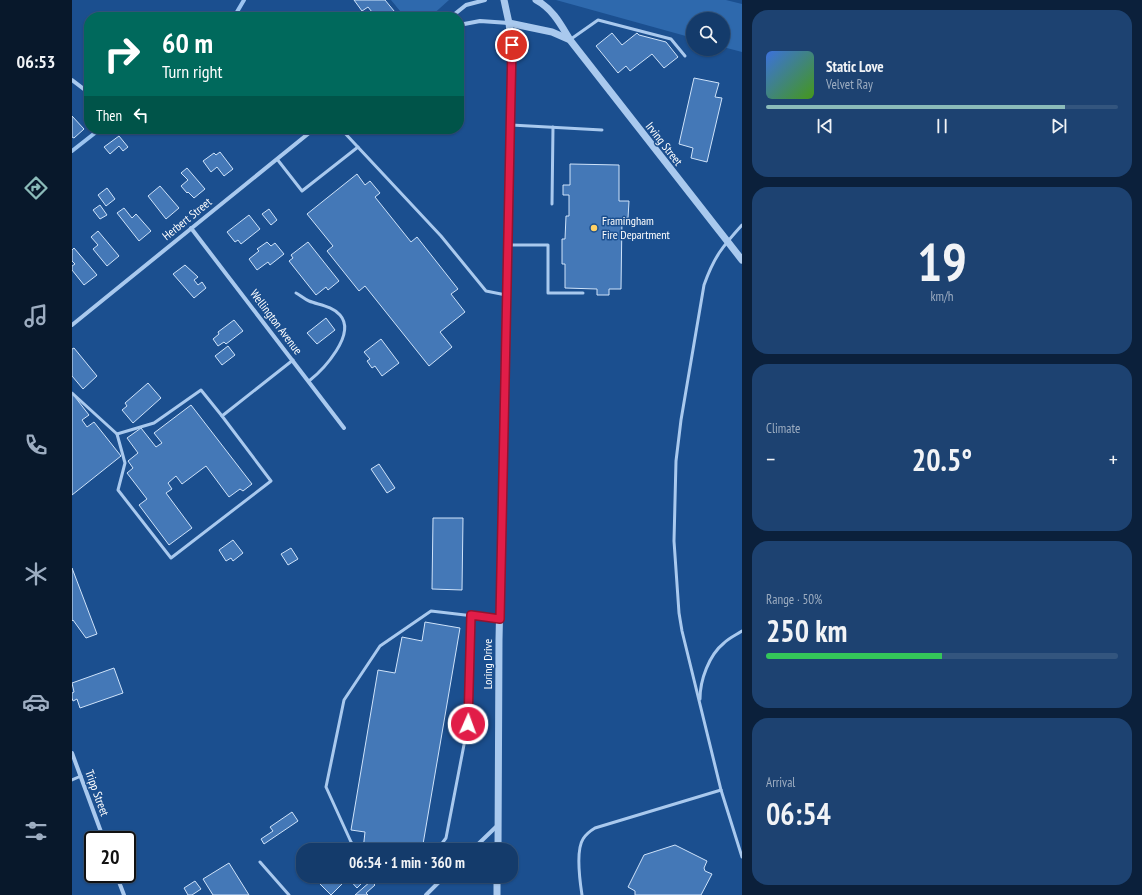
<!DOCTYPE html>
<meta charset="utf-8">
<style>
body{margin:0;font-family:"PT Sans Narrow",sans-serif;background:#1d4271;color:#f1f3f6;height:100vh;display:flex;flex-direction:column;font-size:15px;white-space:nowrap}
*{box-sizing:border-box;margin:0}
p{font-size:13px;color:#9dadc1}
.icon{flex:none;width:22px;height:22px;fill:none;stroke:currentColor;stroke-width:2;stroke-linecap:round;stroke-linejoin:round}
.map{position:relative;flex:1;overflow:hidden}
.sheet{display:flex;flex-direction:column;gap:10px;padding:10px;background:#0b203b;width:400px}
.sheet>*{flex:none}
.guide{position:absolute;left:12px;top:12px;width:380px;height:122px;border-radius:16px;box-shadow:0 1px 3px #0004,0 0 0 1px #33557e;background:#00695c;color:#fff;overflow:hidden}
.tools{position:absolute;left:614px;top:12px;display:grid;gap:8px}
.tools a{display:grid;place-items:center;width:44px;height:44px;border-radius:50%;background:#143b6b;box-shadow:0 1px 3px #0004,0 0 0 1px #33557e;font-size:20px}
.speed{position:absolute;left:12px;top:831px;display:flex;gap:8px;font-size:20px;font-weight:700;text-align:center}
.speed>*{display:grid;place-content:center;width:52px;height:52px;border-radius:50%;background:#143b6b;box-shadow:0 1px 3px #0004,0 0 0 1px #33557e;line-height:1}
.speed .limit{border:2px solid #111;border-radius:6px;background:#fff;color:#111}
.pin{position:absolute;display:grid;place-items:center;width:34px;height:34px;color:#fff;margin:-17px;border:2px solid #fff;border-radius:50%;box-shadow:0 1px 4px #0007}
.me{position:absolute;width:44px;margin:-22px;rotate:2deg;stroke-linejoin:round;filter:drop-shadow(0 0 3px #0008)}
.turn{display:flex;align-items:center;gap:14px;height:84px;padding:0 12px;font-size:18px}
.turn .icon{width:52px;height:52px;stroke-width:2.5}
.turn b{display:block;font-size:28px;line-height:34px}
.then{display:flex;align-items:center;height:38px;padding:0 12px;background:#0003;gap:8px;font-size:15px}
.big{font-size:30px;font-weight:600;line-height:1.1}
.sheet .tile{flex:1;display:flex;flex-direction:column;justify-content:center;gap:6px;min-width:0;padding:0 14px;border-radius:16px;background:#1d4271}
.sheet .dial{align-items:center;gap:0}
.dial b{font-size:52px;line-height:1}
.song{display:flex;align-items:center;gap:12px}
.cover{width:48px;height:48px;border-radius:6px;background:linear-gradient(135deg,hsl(220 70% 55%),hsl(100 70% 35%))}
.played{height:4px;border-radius:2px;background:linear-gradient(90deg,#8bbbb9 85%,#33557e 85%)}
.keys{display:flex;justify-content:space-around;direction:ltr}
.heat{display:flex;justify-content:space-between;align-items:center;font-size:22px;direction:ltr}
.charge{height:6px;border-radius:3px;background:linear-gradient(90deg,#34c759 50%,#33557e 0)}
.trip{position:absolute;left:224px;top:843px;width:222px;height:40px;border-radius:16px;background:#143b6b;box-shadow:0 1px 3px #0004,0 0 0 1px #33557e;font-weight:600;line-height:40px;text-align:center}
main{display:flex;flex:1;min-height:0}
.dock{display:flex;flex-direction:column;width:72px;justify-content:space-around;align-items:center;background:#08182b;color:#9dadc1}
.dock .icon{width:28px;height:28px}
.dock .on{color:#8bbbb9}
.dock b{font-size:18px;color:#f1f3f6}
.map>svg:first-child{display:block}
.green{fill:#2e69ad}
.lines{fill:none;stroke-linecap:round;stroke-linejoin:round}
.stream{stroke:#9cc4f0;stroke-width:4}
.building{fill:#4478b7;stroke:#cfe3fa}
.service{stroke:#a9c9ee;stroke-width:3}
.minor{stroke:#a9c9ee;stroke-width:4}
.tertiary{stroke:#a9c9ee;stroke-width:7}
.route-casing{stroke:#92132f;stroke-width:10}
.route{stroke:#e11d48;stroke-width:7}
.poi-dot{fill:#ffd166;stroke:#1b4f8f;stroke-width:1.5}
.labels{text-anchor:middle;stroke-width:3;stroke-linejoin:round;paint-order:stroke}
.street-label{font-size:12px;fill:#fff;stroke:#1b4f8f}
.poi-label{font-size:12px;fill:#fff;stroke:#1b4f8f;text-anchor:start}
</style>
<main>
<nav class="dock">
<b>06:53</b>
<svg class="icon on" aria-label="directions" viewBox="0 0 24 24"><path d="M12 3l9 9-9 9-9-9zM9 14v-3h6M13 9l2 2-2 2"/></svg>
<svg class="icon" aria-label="music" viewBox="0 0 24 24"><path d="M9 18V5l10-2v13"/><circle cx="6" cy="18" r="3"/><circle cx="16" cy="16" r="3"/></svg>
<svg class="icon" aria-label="phone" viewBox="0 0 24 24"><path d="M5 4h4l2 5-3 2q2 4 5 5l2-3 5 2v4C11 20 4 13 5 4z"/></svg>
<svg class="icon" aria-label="climate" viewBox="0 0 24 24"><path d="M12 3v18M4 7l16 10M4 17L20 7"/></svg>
<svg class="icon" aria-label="car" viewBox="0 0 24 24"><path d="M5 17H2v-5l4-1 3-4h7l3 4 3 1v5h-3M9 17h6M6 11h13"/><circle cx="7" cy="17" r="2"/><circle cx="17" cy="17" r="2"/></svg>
<svg class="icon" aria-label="filters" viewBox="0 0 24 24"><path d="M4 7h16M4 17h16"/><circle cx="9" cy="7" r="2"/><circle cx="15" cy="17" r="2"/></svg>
</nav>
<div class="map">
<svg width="670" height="895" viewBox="0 0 670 895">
<rect width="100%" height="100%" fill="#1b4f8f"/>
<g class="green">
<path d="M319,0h58l-19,17h-25z"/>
<path d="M484,0h170l16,4v48l-19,-5v-28h-30v19z"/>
</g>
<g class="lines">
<g class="stream">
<path d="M162,17l10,-17"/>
<path d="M0,151l28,-22"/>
</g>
</g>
<g class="building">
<path d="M282,0h31l14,17h-23l-8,-10 -6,4z"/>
<path d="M540,33l10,12 15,-12 2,2 27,7 12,15 -14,11 -12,-14 -22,17 -4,-5 -8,7 -22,-27z"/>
<path d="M622,78l25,5 -4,14 7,1 -15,64 -16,-4 2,-10 -14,-4z"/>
<path d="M0,116l12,13 -10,9 -2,-1z"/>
<path d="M47,136l9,11 -5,4 -4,-5 -9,8 -6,-7z"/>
<path d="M148,152l13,17 -9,7 -7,-9 -6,5 -8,-11 11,-8 2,2z"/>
<path d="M498,164l49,1v36h10l-1,17h-6l-1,71h-12v6h-12v-6l-32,-1v-24h-3v-25h3l1,-23h3v-21h-6v-10h7z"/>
<path d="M115,168l18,21 -11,9 -6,-6 -1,1 -6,-7 7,-6 -7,-7z"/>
<path d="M285,174l8,11 5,-4 10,12 -5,4 36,45 6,-5 41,52 -7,5 14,18 -25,20 12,15 -23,19 -64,-80 -6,5 -32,-40 6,-5 -26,-32z"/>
<path d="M88,186l19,22 -13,11 -18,-23z"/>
<path d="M35,188l8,11 -9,7 -8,-11z"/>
<path d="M28,205l7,10 -7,4 -7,-9z"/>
<path d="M52,208l8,10 4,-4 15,17 -12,10 -22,-28z"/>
<path d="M197,209l8,11 -6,5 -9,-11z"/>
<path d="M177,215l11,14 -19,15 -3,-4 -3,2 -8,-10z"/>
<path d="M26,231l21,25 -12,10 -14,-17 5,-4 -7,-8z"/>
<path d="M195,242l4,4 4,-3 9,11 -14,11 -2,-3 -11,8 -8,-11 10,-8 -2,-2z"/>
<path d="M236,242l31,39 -11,9 -2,-3 -10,8 -27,-34 4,-3 -2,-3z"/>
<path d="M2,248l23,27 -13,10 -12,-15v-4l3,-2 -3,-3v-11z"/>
<path d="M113,265l13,12 -4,3 4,5 4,-3 4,6 -12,10 -21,-24z"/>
<path d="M254,318l9,12 -18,14 -10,-11z"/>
<path d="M162,320l9,11 -17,13 -2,-2 -6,4 -5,-7 6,-5 -1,-2z"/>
<path d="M309,339l18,24 -17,13 -7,-10 -3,2 -5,-7 3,-2 -6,-7z"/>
<path d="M156,346l7,9 -13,10 -7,-9z"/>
<path d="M2,348l23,28 -14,13 -11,-13v-27z"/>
<path d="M76,383l13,15 -28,25 -11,-13 5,-4 -2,-3z"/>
<path d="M0,393l17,22 -7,5 5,7 7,-5 27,34 -49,39z"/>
<path d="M119,405l61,79 -9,7 -3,-2 -11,8 -23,-31 -24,18 -6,-8 -8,7 4,6 -6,4 26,35 -23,17 -30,-40 8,-6 -20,-26 6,-5 -5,-7 10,-8 -11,-15 14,-10 15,19 6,-4 -8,-10z"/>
<path d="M307,464l16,24 -8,5 -16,-24z"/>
<path d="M361,518h30l-1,72 -30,-1z"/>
<path d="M161,540l10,13 -10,8 -2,-3 -5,3 -7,-11z"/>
<path d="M219,548l7,11 -10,6 -7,-11z"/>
<path d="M0,568l25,66 -11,4 -13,-18 -1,1z"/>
<path d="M353,622l35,6 -38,222h-59l2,-18 -14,-2 27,-160 17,3 7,-36 20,4z"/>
<path d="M42,668l9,25 -43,15 -3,-9 -4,2 -1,-3v-5l2,-1 -2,-9z"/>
<path d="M220,812l6,9 -34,23 -3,-5 12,-8 -3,-4z"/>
<path d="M603,845l32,16 -3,7 1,3 7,3 -11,21h-66v-4l-7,-4 16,-32z"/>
<path d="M157,863l20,32h-36l-10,-16z"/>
<path d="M255,876h38l2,2 -10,10 -9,-10 -17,17 -11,-11z"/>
<path d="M123,881l6,8 -9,6h-4l-4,-7z"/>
<path d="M299,881l4,4 -9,8 2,2h-13z"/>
</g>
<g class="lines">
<g class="service">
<path d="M284,17h1"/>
<path d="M499,39l27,-19 73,19 14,17"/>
<path d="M439,125l91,5"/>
<path d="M269,129l100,107 45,55 20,4"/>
<path d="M205,159l25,32 56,-44"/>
<path d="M480,204l1,-77"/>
<path d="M670,225c-20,22 -28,32 -38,60l-23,135 -5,41 -2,80 5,72 3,18 39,159 21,67"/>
<path d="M437,245h39v48h35"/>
<path d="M224,293c4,2 8,6 13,8 10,4 23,5 31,14 17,19 -17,55 -31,66"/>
<path d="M0,393l45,41 37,-11 47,-33 21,26"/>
<path d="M45,434l8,29 -7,27 53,68 100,-77 -49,-65 71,-56"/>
<path d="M628,699c0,-19 9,-44 24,-56 5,-5 12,-8 18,-12"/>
<path d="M0,780l9,-4"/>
<path d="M287,850l-8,-8 -25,-55 18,-87 36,-54 51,-35 68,8"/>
<path d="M365,850l9,-12 22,-114 3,-109"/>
<path d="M188,862l29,33"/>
<path d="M510,895c-2,-13 -6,-45 1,-56 3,-5 7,-8 12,-11l126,-38"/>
</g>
<g class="minor">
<path d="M379,17l15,-12 19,-5"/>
<path d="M387,25l21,-4 29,2"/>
<path d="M0,80l17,13"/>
<path d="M119,228l153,200"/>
<path d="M0,325l242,-196"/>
<path d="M0,753l32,87"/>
<path d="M400,850l26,-25"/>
<path d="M44,874l8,21"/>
<path d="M354,895l19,-19"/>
</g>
<g class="tertiary">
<path d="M464,0c17,9 25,25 34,40l172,220"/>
<path d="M437,23l43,9 16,7"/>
<path d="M426,850l1,-210 13,-588 -3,-29 -5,-23"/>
<path d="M425,895v-19"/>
</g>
</g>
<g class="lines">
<defs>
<path id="route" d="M396,724l3,-109 29,4 12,-574"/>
</defs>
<use href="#route" class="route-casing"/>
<use href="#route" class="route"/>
</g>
<circle class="poi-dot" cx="522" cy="228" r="4"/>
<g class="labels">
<g class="street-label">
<text transform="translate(592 144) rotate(52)" y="4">Irving Street</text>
<text transform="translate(115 219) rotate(-39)" y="4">Herbert Street</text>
<text transform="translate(204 322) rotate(53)" y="4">Wellington Avenue</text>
<text transform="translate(416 664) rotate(-90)" y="4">Loring Drive</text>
<text transform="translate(25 793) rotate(70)" y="4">Tripp Street</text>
</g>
<g class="poi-label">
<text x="530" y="225">Framingham<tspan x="530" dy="14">Fire Department</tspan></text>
</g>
</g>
</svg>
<div class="tools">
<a><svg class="icon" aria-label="search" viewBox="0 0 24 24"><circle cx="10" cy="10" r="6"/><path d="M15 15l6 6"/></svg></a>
</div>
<div class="speed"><div class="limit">20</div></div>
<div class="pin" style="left:440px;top:45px;background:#d93025"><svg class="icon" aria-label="arrive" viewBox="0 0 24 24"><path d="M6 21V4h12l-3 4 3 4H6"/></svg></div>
<svg class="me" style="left:396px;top:724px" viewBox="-20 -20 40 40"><circle r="17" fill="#e11d48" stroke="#fff" stroke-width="3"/><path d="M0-11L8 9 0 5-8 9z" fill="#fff"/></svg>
<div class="trip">06:54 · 1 min · 360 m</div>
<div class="guide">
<div class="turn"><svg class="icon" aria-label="right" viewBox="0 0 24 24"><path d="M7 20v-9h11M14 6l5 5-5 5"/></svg><div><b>60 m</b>Turn right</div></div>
<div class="then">Then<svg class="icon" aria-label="left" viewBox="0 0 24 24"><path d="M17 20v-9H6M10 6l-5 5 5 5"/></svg></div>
</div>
</div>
<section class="sheet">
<div class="tile">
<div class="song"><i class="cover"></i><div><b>Static Love</b><p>Velvet Ray</p></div></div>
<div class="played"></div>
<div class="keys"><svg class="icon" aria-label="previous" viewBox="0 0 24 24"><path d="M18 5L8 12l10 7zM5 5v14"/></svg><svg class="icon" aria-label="pause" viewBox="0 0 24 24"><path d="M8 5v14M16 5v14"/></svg><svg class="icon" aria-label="next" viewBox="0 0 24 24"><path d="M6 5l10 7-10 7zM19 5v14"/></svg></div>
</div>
<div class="tile dial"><b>19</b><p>km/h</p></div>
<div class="tile"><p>Climate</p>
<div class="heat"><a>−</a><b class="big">20.5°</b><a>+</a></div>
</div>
<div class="tile"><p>Range · 50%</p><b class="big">250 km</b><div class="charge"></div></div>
<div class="tile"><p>Arrival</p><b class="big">06:54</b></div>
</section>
</main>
